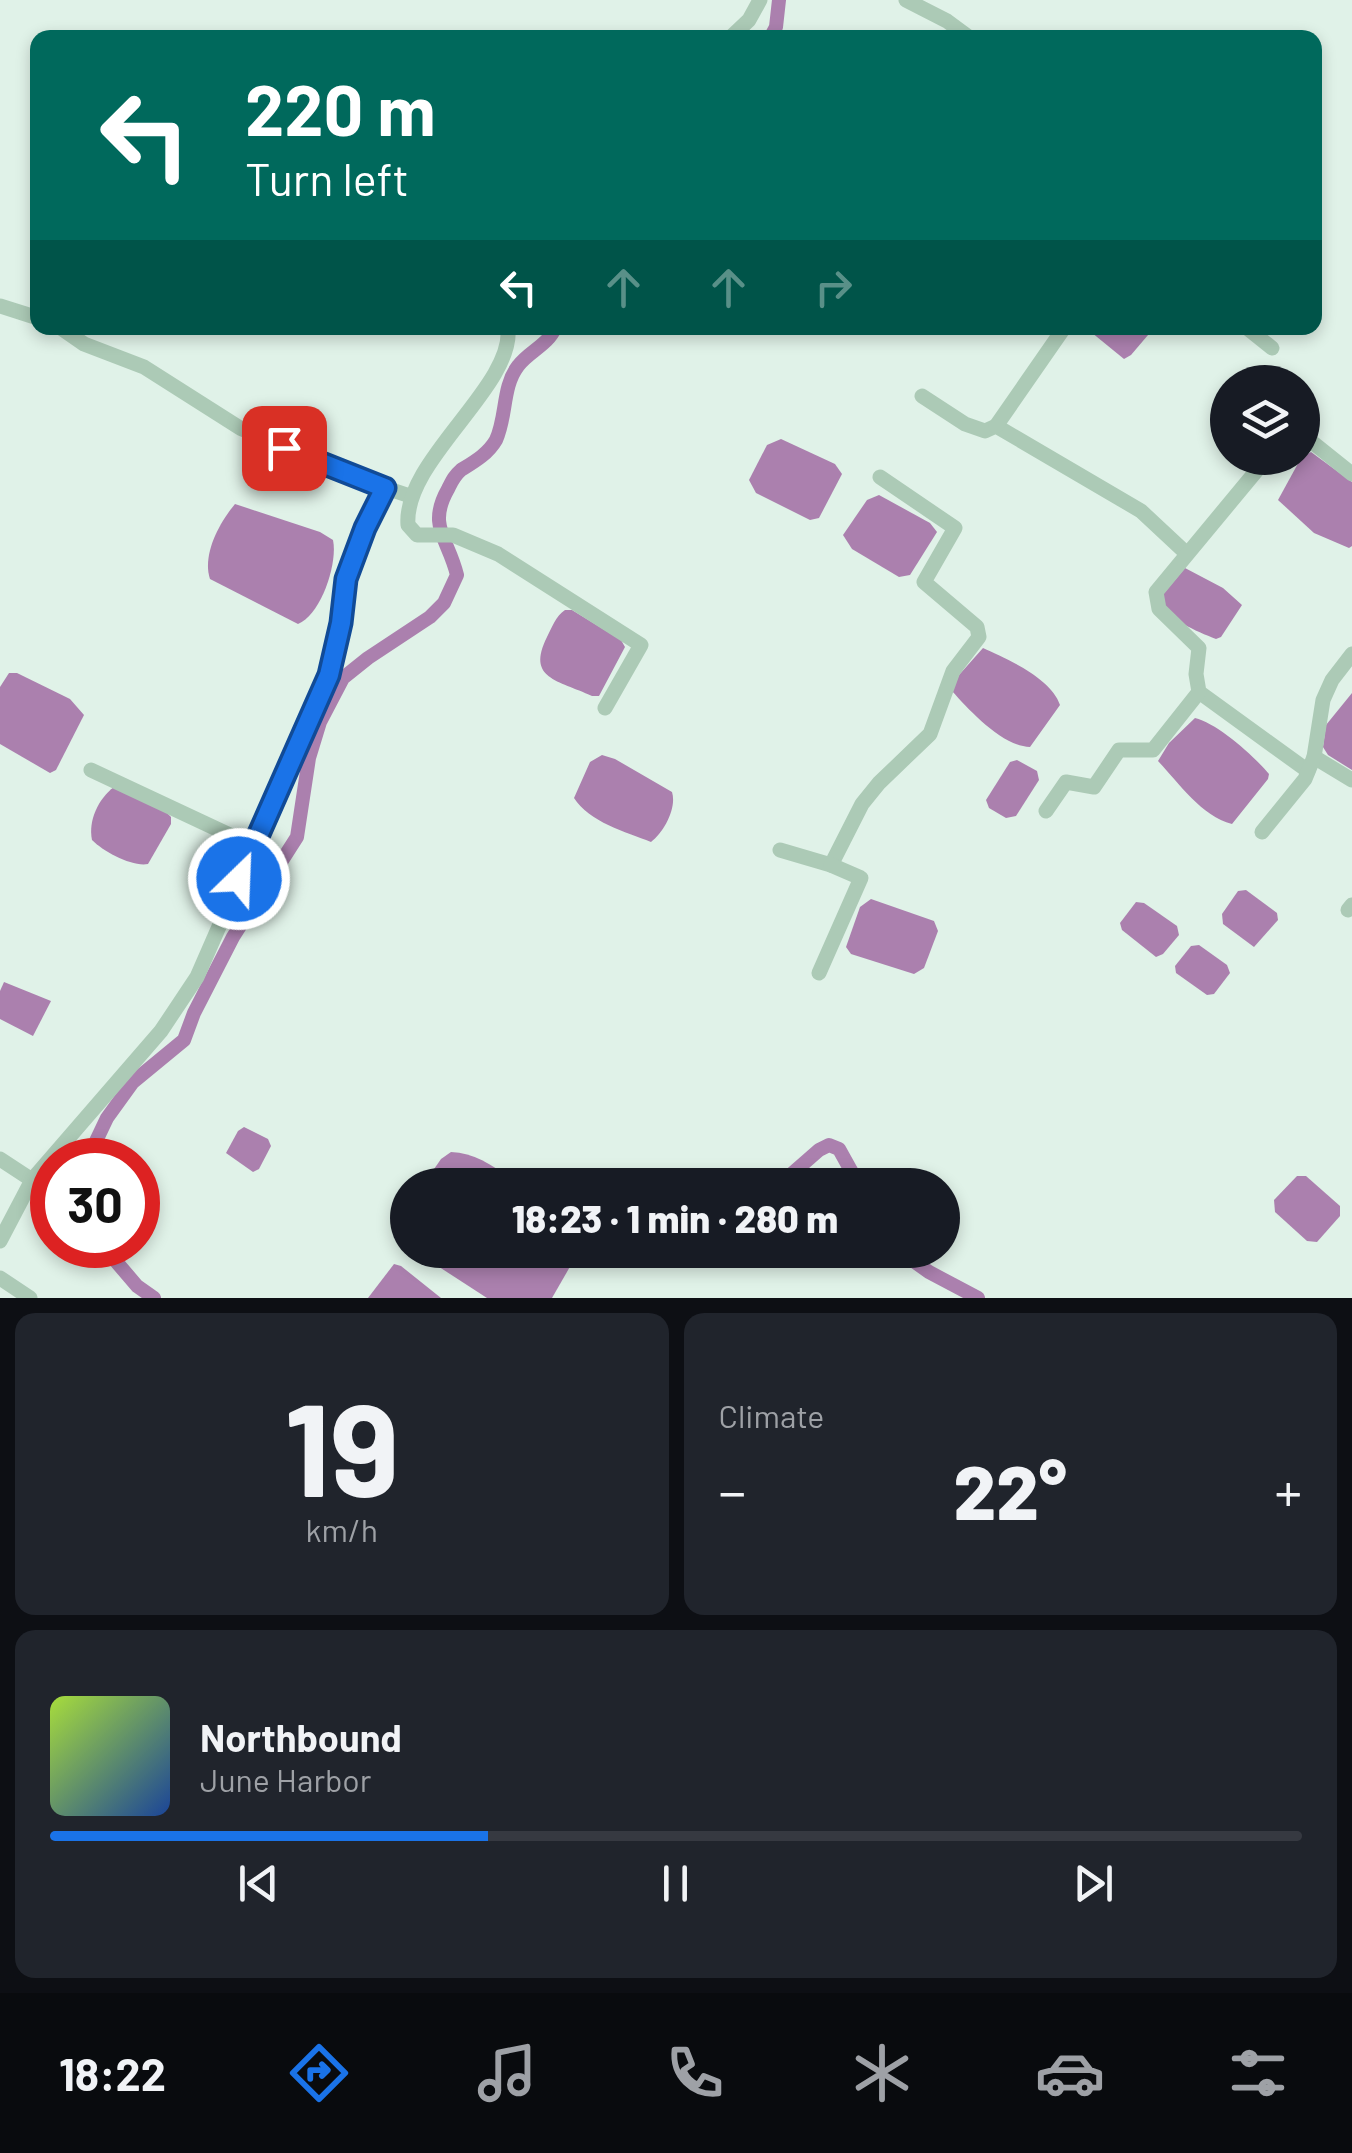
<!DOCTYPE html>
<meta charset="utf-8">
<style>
body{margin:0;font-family:Barlow,sans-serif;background:#20242c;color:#f1f3f6;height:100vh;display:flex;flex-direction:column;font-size:38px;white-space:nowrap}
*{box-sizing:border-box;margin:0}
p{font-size:32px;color:#9ea1a6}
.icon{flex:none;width:55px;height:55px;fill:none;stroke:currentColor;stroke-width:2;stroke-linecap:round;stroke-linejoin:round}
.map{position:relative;height:1298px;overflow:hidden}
.drawer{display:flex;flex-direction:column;gap:15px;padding:15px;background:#0d0f14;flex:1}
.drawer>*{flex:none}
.guide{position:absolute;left:30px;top:30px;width:1292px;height:305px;border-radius:20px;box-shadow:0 5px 15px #0003;background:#00695c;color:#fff;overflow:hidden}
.tools{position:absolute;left:1210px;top:365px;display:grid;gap:20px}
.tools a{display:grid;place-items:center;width:110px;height:110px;border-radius:50%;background:#171b24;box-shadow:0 5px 15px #0003;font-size:50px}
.speed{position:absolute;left:30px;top:1138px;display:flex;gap:20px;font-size:50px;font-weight:700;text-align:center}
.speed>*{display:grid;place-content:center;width:130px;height:130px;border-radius:50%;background:#171b24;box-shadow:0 5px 15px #0003;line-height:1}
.speed .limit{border:15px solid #d22;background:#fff;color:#111}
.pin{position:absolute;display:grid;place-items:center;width:85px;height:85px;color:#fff;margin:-42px;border-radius:20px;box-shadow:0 5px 15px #0006}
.me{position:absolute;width:110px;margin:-55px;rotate:24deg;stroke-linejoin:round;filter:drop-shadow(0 0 8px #0008)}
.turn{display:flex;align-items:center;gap:35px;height:210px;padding:0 50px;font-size:45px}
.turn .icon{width:130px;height:130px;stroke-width:2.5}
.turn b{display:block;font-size:70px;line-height:85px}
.lanes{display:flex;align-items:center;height:95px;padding:0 50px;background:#0003;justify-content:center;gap:50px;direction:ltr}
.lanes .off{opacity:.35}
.big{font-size:75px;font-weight:800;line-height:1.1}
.drawer .card{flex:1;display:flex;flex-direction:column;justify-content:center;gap:15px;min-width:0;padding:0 35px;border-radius:20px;background:#20242c}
.drawer .dial{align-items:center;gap:0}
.dial b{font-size:130px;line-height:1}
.song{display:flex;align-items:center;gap:30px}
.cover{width:120px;height:120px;border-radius:15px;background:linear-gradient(135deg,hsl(80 70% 55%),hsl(220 70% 35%))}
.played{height:10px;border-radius:5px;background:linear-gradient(90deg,#1a73e8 35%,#363941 35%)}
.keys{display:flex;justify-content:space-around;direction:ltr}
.heat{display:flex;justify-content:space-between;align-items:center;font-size:55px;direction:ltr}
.drawer .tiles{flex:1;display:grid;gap:15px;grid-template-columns:1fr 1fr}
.card:last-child{grid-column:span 2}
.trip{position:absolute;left:390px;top:1168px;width:570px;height:100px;border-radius:50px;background:#171b24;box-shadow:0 5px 15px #0003;font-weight:800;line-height:100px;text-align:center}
.tab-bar{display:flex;height:160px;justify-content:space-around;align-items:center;background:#090b0e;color:#9ea1a6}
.tab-bar .icon{width:70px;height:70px}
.tab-bar .active{color:#1a73e8}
.tab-bar b{font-size:45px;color:#f1f3f6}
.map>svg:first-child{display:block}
.water{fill:#ab80ae}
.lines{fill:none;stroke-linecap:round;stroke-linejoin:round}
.canal{stroke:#ab80ae;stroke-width:14}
.minor{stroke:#accab6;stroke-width:15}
.route-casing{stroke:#114b97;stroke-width:25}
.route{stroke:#1a73e8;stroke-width:18}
</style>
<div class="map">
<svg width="1352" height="1298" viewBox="0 0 1352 1298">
<rect width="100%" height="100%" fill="#e0f2e8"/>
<g class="water">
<path d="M1086,328h68l-23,27 -7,4z"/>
<path d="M781,439l54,25 7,10 -23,44 -9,2 -54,-27 -7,-13 18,-35z"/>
<path d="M1311,452l41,30v64l-3,2 -35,-15 -36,-33 23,-42z"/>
<path d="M879,495l51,28 7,9 -27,43 -11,2 -47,-28 -9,-14 24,-35z"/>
<path d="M235,504l85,28 13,8c5,23 -12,75 -35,84l-88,-45c-8,-24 9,-56 25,-75z"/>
<path d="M1185,568l38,20 19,17 -21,32 -5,2c-20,-8 -48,-19 -57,-40z"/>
<path d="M565,610h7l49,30 4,7 -26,49h-7c-34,-16 -66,-17 -45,-59 5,-10 9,-21 18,-27z"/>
<path d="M983,648c24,11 68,30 77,57l-30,42c-28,-1 -60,-36 -78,-56l7,-16z"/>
<path d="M9,673h8l53,26 14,16 -28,55 -6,3 -50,-29v-57z"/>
<path d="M1352,693v77l-24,-15 -5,-8 3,-22z"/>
<path d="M1195,718c22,5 59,38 74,56l-1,5 -36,45c-31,-8 -53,-41 -74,-63l11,-18z"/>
<path d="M602,755l13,4 57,33c5,16 -8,40 -21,50 -25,-10 -62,-20 -77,-44l16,-36z"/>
<path d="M1017,760l20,11 2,9 -23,36 -10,2 -17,-10 -3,-8 24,-38z"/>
<path d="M114,787l50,23 7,7v7l-23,40c-16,3 -44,-12 -56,-24 -4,-19 6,-41 22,-53z"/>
<path d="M1246,890l31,23 1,7 -24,27 -31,-23 -1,-10 16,-23z"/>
<path d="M871,899l63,22 4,10 -14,37 -10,6 -63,-20 -5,-7 14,-40z"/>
<path d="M1136,902l8,1 33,23 2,9 -16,19 -7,3 -34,-27 -2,-7z"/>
<path d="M1199,945l28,20 3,8 -16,21 -7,1 -31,-22 -1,-7 16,-20z"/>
<path d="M4,982l47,19 -18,35 -33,-17v-28z"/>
<path d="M244,1127l24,12 3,7 -12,23 -6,3 -27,-19 12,-22z"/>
<path d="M451,1152c26,1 47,17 68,33h-96l18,-26z"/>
<path d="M1297,1176h9l34,30v10l-23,26 -10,-1 -32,-29 -1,-12z"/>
<path d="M413,1250h166v1l-27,47h-65z"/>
<path d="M394,1264l7,2 40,32h-73z"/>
</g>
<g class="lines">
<g class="canal">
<path d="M770,38l6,-11 3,-27"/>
<path d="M87,1160l20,-42 26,-36 51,-42 10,-27 39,-76 64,-100 12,-79 11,-36 23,-44 25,-20 62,-41 14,-14 13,-28c-9,-37 -30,-49 -9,-86 4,-8 6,-13 13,-19 13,-8 27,-16 35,-30 11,-24 6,-53 22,-74 10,-14 30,-21 37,-38"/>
<path d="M743,1176l11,9"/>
<path d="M779,1185l40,-35 10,-5 10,4 20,36"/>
<path d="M102,1245l35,41 17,12"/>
<path d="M898,1250l31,22 49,26"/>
</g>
<g class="minor">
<path d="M906,0l41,21 23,17"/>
<path d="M730,38l19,-18 11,-20"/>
<path d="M0,306l38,12"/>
<path d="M61,328l23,16 60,23 96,61 128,54 42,14"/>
<path d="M508,328c6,59 -105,132 -100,197l9,10h36l45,19 143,91 -36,63"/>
<path d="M1247,328l25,20"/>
<path d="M922,396l43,28 20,7 11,-5 145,85 45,42"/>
<path d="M996,426l68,-98"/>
<path d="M1302,434l50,40"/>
<path d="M1267,458l-111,134 3,17 40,39 -3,26 3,18 109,79"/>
<path d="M1314,757l38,23"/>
<path d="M91,770l162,76"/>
<path d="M1046,811l20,-29 28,5 25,-37h34l46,-58"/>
<path d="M1262,832l43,-53 9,-22 9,-57 9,-20 20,-26"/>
<path d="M780,850l51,15 31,-61 17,-21 51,-49 23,-63 26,-34 -2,-10 -53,-45 31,-54 -75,-51"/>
<path d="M1348,910l4,-5"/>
<path d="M819,973l42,-95 -30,-13"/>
<path d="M0,1159l32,21 129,-149 36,-54 132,-302c7,-31 11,-62 17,-93 6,-33 24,-65 39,-94"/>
<path d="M0,1241l32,-61"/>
<path d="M0,1278l30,20"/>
</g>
</g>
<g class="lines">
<defs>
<path id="route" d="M239,879l90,-204 12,-52 5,-44 19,-51 20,-40 -101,-40"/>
</defs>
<use href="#route" class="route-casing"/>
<use href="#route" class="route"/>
</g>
</svg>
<div class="tools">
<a><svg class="icon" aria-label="layers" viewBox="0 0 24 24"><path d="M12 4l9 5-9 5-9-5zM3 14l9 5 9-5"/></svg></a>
</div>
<div class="speed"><div class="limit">30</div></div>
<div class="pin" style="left:284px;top:448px;background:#d93025"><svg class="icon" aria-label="arrive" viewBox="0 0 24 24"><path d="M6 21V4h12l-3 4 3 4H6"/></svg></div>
<svg class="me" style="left:239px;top:879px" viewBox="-20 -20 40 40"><circle r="17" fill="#1a73e8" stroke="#fff" stroke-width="3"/><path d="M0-11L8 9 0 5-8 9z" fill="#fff"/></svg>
<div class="trip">18:23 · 1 min · 280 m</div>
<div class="guide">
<div class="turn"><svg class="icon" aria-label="left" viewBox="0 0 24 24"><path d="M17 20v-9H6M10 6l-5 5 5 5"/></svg><div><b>220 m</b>Turn left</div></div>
<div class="lanes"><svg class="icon" aria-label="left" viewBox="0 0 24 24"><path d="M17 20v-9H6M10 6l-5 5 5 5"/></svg><svg class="icon off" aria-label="ahead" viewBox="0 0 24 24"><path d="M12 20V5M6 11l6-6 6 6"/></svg><svg class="icon off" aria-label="ahead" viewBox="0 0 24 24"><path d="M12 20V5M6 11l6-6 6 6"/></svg><svg class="icon off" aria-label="right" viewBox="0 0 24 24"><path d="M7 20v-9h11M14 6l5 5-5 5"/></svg></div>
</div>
</div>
<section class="drawer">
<div class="tiles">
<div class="card dial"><b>19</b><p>km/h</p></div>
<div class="card"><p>Climate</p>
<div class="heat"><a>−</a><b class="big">22°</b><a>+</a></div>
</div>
<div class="card">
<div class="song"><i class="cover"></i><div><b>Northbound</b><p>June Harbor</p></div></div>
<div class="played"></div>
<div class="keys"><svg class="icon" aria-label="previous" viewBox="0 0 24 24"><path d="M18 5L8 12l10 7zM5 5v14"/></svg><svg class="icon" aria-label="pause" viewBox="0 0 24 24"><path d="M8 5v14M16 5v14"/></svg><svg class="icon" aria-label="next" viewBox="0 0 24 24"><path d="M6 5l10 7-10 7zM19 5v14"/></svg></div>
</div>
</div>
</section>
<nav class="tab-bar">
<b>18:22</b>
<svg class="icon active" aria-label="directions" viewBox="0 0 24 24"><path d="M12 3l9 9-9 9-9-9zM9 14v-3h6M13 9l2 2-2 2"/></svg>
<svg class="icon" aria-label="music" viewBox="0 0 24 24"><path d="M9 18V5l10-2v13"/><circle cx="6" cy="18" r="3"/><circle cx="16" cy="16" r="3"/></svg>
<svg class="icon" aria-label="phone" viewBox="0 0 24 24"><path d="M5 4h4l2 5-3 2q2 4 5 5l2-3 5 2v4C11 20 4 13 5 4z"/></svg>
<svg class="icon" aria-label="climate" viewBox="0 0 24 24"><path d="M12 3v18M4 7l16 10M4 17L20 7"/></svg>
<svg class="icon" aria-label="car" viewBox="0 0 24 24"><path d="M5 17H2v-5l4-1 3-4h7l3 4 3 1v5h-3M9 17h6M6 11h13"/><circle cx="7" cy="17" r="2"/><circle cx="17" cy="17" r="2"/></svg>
<svg class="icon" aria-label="filters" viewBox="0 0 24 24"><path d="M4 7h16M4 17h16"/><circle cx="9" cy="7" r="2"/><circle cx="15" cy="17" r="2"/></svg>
</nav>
